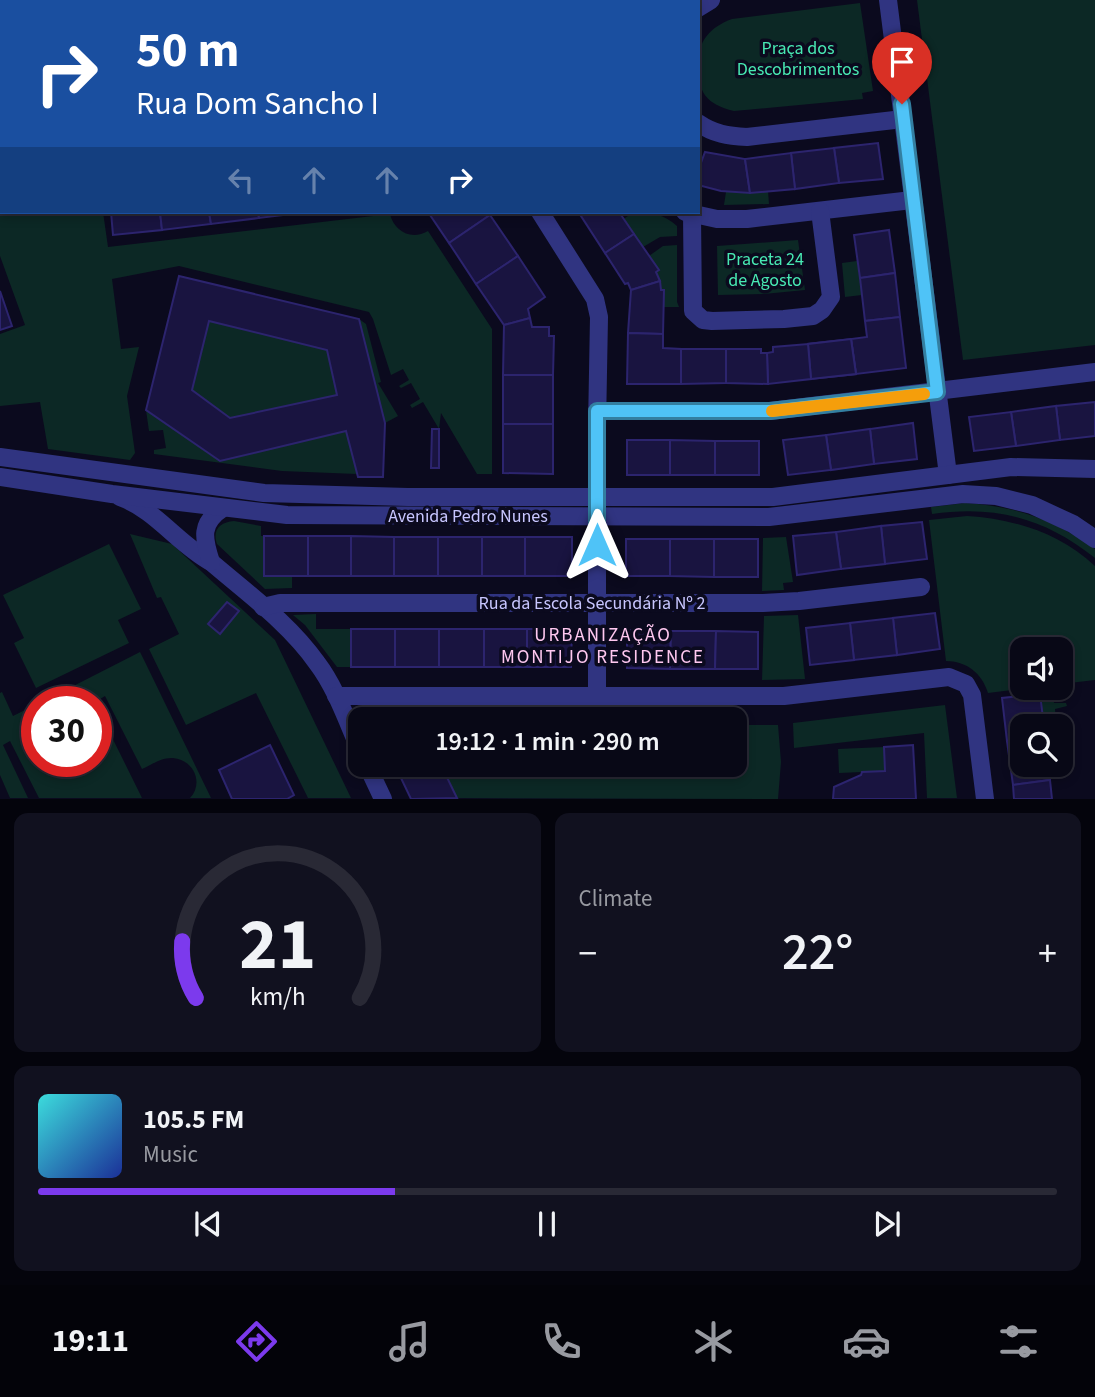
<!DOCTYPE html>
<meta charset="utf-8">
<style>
body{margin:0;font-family:"Source Sans 3",sans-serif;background:#11111f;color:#f1f3f6;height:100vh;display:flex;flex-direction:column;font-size:26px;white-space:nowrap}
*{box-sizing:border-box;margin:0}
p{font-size:23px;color:#989aa1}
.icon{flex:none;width:38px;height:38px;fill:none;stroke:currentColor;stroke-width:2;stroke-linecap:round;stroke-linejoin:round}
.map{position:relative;height:799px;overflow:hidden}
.panel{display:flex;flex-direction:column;gap:14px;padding:14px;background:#04040c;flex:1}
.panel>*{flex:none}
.top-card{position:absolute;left:0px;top:0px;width:700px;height:214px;box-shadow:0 4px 10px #0003,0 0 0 2px #292935;background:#1a4fa0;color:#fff;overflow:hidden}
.fabs{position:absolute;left:1010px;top:637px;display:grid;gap:14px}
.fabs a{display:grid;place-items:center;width:63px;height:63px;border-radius:14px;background:#080816;box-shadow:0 4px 10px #0003,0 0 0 2px #292935;font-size:35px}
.speed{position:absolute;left:21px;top:686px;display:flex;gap:14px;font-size:35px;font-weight:700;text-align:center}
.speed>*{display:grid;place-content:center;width:91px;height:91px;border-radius:50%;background:#080816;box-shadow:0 4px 10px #0003,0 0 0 2px #292935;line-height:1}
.speed .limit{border:10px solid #d22;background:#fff;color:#111}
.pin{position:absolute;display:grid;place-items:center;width:60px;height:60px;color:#fff;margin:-72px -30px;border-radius:50% 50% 50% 0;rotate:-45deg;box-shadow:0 0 7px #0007}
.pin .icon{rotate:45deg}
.me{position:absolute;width:77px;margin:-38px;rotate:0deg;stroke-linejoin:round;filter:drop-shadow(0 0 5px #0008)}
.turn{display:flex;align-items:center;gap:24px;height:147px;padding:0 21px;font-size:32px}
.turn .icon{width:91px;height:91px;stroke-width:2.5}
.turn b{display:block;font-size:49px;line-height:60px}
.lanes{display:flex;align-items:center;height:66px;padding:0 21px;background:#0003;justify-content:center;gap:35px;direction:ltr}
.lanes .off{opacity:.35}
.big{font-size:52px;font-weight:600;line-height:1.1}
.panel .widget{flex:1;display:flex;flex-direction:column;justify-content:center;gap:10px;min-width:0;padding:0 24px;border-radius:14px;background:#11111f}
.panel .dial{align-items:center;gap:0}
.dial svg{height:182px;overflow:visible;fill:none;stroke:#292935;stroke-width:7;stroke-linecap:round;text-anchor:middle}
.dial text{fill:#f1f3f6;stroke:none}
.song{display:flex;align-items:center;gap:21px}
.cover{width:84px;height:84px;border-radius:10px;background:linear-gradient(135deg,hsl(180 70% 55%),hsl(230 70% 35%))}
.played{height:7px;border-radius:4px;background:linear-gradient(90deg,#7c3aed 35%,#292935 35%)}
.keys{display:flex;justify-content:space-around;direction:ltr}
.heat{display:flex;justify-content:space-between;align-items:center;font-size:38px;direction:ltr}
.panel .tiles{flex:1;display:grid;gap:14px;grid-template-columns:1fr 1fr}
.widget:last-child{grid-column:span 2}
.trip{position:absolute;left:348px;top:707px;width:399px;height:70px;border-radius:14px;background:#080816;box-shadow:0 4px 10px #0003,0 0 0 2px #292935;font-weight:600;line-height:70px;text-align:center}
.menu{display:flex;height:112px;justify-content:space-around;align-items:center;background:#030309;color:#989aa1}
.menu .icon{width:49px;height:49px}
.menu .on{color:#7c3aed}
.menu b{font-size:32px;color:#f1f3f6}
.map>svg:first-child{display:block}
.green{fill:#0c2825}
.building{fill:#191440;stroke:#2c246e;stroke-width:2;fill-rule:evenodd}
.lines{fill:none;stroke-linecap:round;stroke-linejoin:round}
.minor{stroke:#303481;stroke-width:18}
.tertiary{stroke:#303481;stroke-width:18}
.route-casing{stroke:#337fa1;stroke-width:18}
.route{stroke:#4fc3f7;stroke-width:12}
.slow{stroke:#f59e0b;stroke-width:12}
.labels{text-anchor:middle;stroke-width:7;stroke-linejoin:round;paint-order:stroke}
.park-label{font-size:18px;fill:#48e9b3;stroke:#0b0a1e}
.street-label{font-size:18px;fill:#c8c6ff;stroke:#0b0a1e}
.neighbourhood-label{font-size:19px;letter-spacing:2px;fill:#ffc8f0;stroke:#0b0a1e}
</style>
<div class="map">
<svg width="1095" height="799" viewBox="0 0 1095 799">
<rect width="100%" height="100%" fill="#0b0a1e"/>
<g class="green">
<path d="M917,0h178v345l-132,15z"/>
<path d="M860,3l13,88 -11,2 1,6 -129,12c-28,-7 -36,-18 -36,-47 0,-23 12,-37 34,-45z"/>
<path d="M0,172h2v40h101l5,35 282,-33c4,17 21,27 38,17l64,98v145h-15l-36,-61 -2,16 -16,-27 -11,6 -2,-3 10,-6 -9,-16 -10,5 -2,-2 10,-6 -6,-11 -12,6 -18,-56 -4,-7 -190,-46 -67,13 9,70 18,-2 -12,49 8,57 -5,7 -82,-11 -8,-47 -40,4v-72l25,-9 -25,-69z"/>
<path d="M768,191l1,13 -45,1 2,-13z"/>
<path d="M633,212c17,0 31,2 44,14v10l-17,1 -17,10 -19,-28z"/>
<path d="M798,240l7,50 -41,4 -46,1 -1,-49z"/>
<path d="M677,245v57l2,5h-15v-16l-3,-1 -1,-9 -4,-9 3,-2 -10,-14 14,-10z"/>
<path d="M857,261l5,34 -17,2 -3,-34z"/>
<path d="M359,319l7,5 15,58 -3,1 20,33 -13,7z"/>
<path d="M209,321l118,29 10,45 -107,23 -38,-28z"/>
<path d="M146,410l74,51 126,-30 11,43 -75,-3 -128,-17v-4l12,-2 -3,-18 -14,1z"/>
<path d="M965,503c50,3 90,17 130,46v9c-50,-40 -99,-53 -163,-44l-1,-7z"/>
<path d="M967,516c48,3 92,17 128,50v114l-34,4 -1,-35h-38v39h6l-40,5c-6,-20 -22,-32 -42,-32l-17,-141z"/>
<path d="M234,521l27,5v10h3v40h28v12l-27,1 -48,-45c-5,-14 3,-22 17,-23z"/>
<path d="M130,534l42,10 103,96 76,158h-43l-52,-105 -70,32 -37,-76 30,-15 -18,-37 -4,1z"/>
<path d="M786,537l7,45 -10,1 1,7 -22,1 1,-53z"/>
<path d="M109,544l32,65 -23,11 11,23 -93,45 -22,-45 10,-5 -21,-43z"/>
<path d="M316,614v15h35v38h-14l-32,-42 -12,-10z"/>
<path d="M798,615l7,64 -43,1 2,-64z"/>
<path d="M140,652l5,10 66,136h-21c14,-15 4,-38 -17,-40 -11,-1 -22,7 -31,11l-37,-73 -10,6h-53z"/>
<path d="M2,692l11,24 24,-12v57h59v-56l46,93h-103l-29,-57 -7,4 25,53h-18l-10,-23v-82z"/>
<path d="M1053,692l1,11h12l1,3 -12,3 1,12 13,-2 -4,7h-21l-4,-32z"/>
<path d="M945,705l12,93h-30l-3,-65 -130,15 -1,-25z"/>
<path d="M735,725h43l3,37 -3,37 -321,-1 -16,-33h294z"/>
<path d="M884,747l1,24 -46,2 -1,-24z"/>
</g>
<g class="building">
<path d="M878,143l5,36 -44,4 -5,-35z"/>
<path d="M834,148l5,35 -44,6 -4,-36z"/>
<path d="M705,152l40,7 5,34 -29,-2 -23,-6v-14z"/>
<path d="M791,153l4,36 -45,4 -5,-34z"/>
<path d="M111,212h49l2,18 -49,5z"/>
<path d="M160,212h49l2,12 -49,6z"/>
<path d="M209,212h49l1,6 -48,6z"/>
<path d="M258,212h50l-49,6z"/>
<path d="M428,212h60l2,3 -41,28z"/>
<path d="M588,212h31l15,22 -29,19 -24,-37z"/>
<path d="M490,215l28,41 -42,28 -27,-41z"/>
<path d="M889,230l6,43 -35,5 -6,-43z"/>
<path d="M634,234l25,36 -3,2 4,9 -29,9 -3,-7 -3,1 -20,-31z"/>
<path d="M518,256l27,41 -17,12 2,9 -26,7 -28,-41z"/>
<path d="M895,273l5,44 -35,4 -5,-43z"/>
<path d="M179,276l180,43 26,104 -2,54h-25l-12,-46 -126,30 -74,-51zM209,321l118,29 10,45 -107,23 -38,-28z"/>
<path d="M660,281l1,9h3l-1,44 -35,-1 3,-43z"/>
<path d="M0,291l12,35 -12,4z"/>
<path d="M900,317l6,51 -50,6 -5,-35 16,-2 -2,-16z"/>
<path d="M530,318l2,9h17v9h5l-1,39h-50l1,-50z"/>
<path d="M628,333l35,1v14l18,1v35h-54z"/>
<path d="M851,339l5,35 -45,5 -3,-35z"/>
<path d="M851,339l5,35 -45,5 -3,-35z"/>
<path d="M808,344l3,35 -43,5 -1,-31 6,-1v-5z"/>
<path d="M681,349h45v34l-45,1z"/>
<path d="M726,349h35v4h6l1,31 -42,-1z"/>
<rect x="503" y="375" width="50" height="49"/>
<path d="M1095,402v34l-35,4 -4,-34z"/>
<path d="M1056,406l4,34 -44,6 -5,-34z"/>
<path d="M1011,412l5,34 -42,5 -5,-34z"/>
<path d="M913,423l4,36 -43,5 -4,-35z"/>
<path d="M503,424h50v50l-50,-1z"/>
<path d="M432,429h7v39h-8z"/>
<path d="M870,429l4,35 -43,6 -5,-35z"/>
<path d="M826,435l5,35 -43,5 -5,-35z"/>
<rect x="627" y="440" width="43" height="35"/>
<path d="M670,440l45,1v34h-45z"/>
<rect x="715" y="441" width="44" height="34"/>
<path d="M922,522l5,37 -42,5 -4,-38z"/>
<path d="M881,526l4,38 -44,5 -5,-37z"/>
<path d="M836,532l5,37 -44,6 -4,-39z"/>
<rect x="264" y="536" width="44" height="40"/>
<rect x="308" y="536" width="43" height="40"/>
<path d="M351,536l43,1v39h-43z"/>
<rect x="394" y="537" width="44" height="39"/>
<rect x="438" y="537" width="44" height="39"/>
<rect x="482" y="537" width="43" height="39"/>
<rect x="525" y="537" width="47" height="39"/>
<rect x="626" y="539" width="44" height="37"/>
<path d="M670,539h44v38l-44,-1z"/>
<rect x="714" y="539" width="44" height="38"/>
<path d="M227,602l12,9 -19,23 -12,-10z"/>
<path d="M935,613l5,36 -43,6 -4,-37z"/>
<path d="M893,618l4,37 -43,5 -4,-37z"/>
<path d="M850,623l4,37 -44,5 -4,-37z"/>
<rect x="351" y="629" width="44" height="38"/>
<rect x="395" y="629" width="44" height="38"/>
<rect x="439" y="629" width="45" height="38"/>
<rect x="484" y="629" width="43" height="38"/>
<path d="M527,629h45l-1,38h-44z"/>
<path d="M627,630l44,1 -1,38 -43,-1z"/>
<path d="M671,631h45l-1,38h-45z"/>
<path d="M716,631l42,1v37h-43z"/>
<path d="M1040,694l4,32h-22v13l-15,2 -5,-43z"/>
<path d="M1022,739v26h26l2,15 -37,5 -6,-44z"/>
<path d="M270,745l24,50 -7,4h-55l-13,-29z"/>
<path d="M913,745l3,54h-83l1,-12 27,-12 1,-3 23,-1 -1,-24z"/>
<path d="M395,765h29l-24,11z"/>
<path d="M424,765h17l16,33 -46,1 -11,-23z"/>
<path d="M1050,780l2,19h-38l-1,-14z"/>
</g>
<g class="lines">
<g class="minor">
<path d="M39,0l1,2"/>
<path d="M85,0l1,2"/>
<path d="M401,0l1,2"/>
<path d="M888,0l60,475"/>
<path d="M595,2l1,-2"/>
<path d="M698,8l13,-8"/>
<path d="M698,123c16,11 30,13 49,14l156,-18"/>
<path d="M0,155h2"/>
<path d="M540,212l55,87 4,18 -2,110v269"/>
<path d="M685,212l32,7h30l165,-19"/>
<path d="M692,214l1,97 10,9 9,1 72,-2 29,-3 9,-6 9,-13 -11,-86"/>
<path d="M597,411h173l325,-39"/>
<path d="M120,497c36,13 58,47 91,65 36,31 78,61 106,101 19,25 30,58 43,87"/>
<path d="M211,562c-8,-24 -11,-39 12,-54"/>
<path d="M263,607l17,-4h483l36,-2 122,-14"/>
<path d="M336,696h448l165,-19 17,7 6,11 13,104"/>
<path d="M367,765l16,34"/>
</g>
<g class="tertiary">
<path d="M0,457l264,36 144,4h365l238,-30 84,2"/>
<path d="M0,477l112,17 175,21 482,2 194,-23 33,2 36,9 41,19 22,15"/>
</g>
</g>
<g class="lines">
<defs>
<path id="route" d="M597,545v-134h173l167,-19 -35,-288"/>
</defs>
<use href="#route" class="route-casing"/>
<use href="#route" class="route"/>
<path class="slow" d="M772,411l152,-17"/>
</g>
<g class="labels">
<g class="park-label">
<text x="798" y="54">Praça dos<tspan x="798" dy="21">Descobrimentos</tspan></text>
<text x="765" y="265">Praceta 24<tspan x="765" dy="21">de Agosto</tspan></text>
</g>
<g class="street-label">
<text x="468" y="522">Avenida Pedro Nunes</text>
<text x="592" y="609">Rua da Escola Secundária Nº 2</text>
</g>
<g class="neighbourhood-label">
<text x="603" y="641">URBANIZAÇÃO<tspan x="603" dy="22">MONTIJO RESIDENCE</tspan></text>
</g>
</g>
</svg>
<div class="fabs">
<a><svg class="icon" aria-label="sound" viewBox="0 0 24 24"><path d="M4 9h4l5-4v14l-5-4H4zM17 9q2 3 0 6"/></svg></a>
<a><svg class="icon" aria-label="search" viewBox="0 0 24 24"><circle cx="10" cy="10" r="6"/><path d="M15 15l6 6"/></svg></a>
</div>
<div class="speed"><div class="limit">30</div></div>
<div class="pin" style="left:902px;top:104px;background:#d93025"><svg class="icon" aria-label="arrive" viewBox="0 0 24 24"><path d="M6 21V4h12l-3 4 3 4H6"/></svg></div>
<svg class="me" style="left:597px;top:545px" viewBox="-20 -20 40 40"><path d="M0-17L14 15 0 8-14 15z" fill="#4fc3f7" stroke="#fff" stroke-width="4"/></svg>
<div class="trip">19:12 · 1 min · 290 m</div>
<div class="top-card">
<div class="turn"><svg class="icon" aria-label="right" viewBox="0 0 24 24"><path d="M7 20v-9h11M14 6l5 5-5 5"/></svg><div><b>50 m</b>Rua Dom Sancho I</div></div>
<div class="lanes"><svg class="icon off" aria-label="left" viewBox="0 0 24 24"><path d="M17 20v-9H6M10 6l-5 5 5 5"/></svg><svg class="icon off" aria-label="ahead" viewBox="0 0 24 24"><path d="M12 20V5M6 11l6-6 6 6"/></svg><svg class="icon off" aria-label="ahead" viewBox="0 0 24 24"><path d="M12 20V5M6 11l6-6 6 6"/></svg><svg class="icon" aria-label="right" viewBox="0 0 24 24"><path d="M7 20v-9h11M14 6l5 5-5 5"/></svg></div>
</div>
</div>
<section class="panel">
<div class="tiles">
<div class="widget dial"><svg viewBox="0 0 100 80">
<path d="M14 69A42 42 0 1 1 86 69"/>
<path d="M14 69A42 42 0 0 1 8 44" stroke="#7c3aed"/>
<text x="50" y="56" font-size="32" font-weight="700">21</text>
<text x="50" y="72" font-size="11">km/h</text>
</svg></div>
<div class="widget"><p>Climate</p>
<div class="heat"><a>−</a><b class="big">22°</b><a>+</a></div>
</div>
<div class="widget">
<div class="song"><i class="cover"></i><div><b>105.5 FM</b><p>Music</p></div></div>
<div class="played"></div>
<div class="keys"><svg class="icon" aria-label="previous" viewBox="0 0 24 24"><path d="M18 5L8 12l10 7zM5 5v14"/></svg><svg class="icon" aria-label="pause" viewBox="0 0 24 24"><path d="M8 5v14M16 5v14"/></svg><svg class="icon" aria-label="next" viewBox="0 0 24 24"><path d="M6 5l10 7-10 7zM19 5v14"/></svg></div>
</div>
</div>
</section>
<nav class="menu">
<b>19:11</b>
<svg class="icon on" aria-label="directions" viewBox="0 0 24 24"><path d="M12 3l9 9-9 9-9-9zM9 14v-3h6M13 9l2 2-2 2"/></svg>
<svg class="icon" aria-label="music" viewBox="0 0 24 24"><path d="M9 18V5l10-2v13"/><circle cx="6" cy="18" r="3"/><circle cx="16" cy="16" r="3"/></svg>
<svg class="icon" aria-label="phone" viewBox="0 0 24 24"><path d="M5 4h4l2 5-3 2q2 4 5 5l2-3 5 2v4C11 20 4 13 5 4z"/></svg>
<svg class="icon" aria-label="climate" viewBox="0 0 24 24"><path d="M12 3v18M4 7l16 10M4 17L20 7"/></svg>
<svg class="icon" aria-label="car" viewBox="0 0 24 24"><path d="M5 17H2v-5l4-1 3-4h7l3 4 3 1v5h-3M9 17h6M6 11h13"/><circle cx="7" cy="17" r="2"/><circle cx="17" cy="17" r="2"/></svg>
<svg class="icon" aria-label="filters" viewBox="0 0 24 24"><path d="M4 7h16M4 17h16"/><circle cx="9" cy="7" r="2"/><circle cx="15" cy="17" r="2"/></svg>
</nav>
